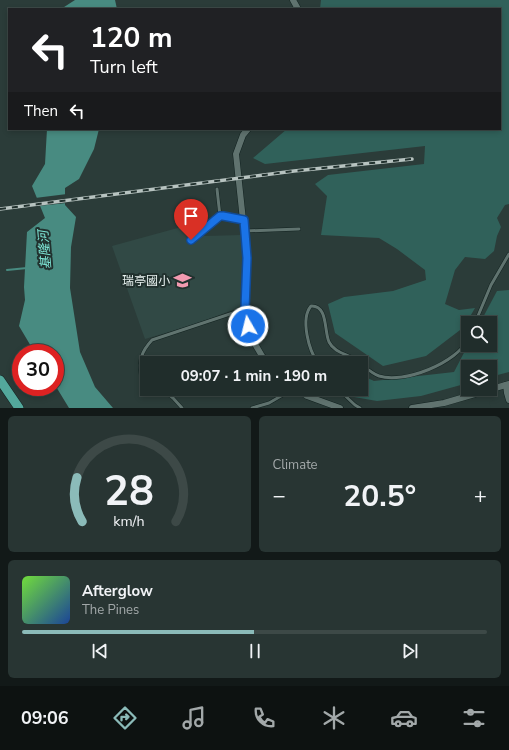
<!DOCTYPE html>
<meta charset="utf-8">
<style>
body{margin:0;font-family:"Nunito Sans","Noto Sans TC",sans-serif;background:#283533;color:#f1f3f6;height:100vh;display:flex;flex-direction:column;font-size:15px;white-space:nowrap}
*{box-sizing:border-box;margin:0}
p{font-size:13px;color:#a2a8a9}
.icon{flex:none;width:22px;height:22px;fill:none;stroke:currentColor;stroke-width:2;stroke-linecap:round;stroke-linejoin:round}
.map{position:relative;height:408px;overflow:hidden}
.details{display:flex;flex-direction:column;gap:8px;padding:8px;background:#121918;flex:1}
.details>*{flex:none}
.banner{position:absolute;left:8px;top:8px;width:493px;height:122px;border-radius:0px;box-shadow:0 2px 6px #0003,0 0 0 1px #3d4947;background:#202124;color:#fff;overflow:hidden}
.fabs{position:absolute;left:461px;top:316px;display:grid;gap:8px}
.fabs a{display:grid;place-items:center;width:36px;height:36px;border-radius:0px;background:#202d2b;box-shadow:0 2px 6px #0003,0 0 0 1px #3d4947;font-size:20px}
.speed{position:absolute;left:12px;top:344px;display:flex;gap:8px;font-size:20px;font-weight:700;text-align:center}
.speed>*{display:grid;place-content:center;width:52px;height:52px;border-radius:50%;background:#202d2b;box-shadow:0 2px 6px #0003,0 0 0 1px #3d4947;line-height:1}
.speed .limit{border:6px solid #d22;background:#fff;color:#111}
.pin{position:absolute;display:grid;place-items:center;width:34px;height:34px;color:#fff;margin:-41px -17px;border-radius:50% 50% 50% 0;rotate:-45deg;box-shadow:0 0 4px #0007}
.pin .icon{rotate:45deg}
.me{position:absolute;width:44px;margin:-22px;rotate:352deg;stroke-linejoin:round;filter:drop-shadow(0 0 3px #0008)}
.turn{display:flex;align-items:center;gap:14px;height:84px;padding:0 16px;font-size:18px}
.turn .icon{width:52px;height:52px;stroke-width:2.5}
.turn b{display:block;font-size:28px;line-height:34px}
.then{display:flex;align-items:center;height:38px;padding:0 16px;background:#0003;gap:8px;font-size:15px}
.big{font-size:30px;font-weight:700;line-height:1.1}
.details .widget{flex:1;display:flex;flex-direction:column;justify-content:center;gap:6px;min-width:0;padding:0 14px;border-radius:6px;background:#283533}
.details .dial{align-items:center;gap:0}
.dial svg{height:104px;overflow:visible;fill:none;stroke:#3d4947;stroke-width:7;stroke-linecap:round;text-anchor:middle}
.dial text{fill:#f1f3f6;stroke:none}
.song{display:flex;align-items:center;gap:12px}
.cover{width:48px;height:48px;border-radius:6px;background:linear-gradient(135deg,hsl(100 70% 55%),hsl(220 70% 35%))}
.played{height:4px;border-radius:2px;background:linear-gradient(90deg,#8bbbb9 50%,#3d4947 50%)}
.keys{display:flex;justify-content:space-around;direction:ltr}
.heat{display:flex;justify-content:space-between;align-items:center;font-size:22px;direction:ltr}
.details .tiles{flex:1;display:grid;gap:8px;grid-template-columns:1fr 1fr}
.widget:last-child{grid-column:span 2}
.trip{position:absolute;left:140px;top:356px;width:228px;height:40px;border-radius:0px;background:#202d2b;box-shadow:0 2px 6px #0003,0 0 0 1px #3d4947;font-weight:700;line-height:40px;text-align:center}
.menu{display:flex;height:64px;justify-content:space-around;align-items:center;background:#0d1211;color:#a2a8a9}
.menu .icon{width:28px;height:28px}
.menu .on{color:#8bbbb9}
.menu b{font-size:18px;color:#f1f3f6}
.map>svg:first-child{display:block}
.built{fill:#314945}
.green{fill:#30615a}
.water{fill:#488b81}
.pier{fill:#2b3c39}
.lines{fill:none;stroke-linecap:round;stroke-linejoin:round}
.stream{stroke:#488b81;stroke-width:2}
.lane-casing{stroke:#122220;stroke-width:4}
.street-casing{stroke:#122220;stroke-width:7}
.primary-casing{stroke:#122220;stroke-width:10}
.lane{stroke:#60736f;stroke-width:3}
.street{stroke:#60736f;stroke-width:6}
.primary{stroke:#53a89c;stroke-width:9}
.rail-casing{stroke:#b7c3c0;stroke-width:3.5}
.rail{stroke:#21312e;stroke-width:2;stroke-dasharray:6;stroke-linecap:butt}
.route-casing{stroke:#114b97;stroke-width:10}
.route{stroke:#1a73e8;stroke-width:7}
.labels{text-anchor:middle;stroke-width:4;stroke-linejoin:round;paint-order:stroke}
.poi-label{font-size:12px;fill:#e8f2f0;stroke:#21312e;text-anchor:end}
.water-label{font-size:13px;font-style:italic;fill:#7ee6d6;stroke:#21312e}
</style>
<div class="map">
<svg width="509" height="408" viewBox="0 0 509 408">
<rect width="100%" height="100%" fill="#2b3c39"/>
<path class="built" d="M185,226l20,10 37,-1 1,20 -3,52 -44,17 -51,15 -33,-93z"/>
<g class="green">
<path d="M321,0h188v204l-4,1 -8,13 4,9 -4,9 -3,15 -9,8 -20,-2 -10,13 -10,34 14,6 16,-2 -11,19 -38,29 -43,10 -48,-33 -7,-29 16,-7 49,-6 33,-11 -1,-10 -28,-21 -18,-11 -58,-3 6,-39 -12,-12 13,-9 96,-11 1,-18 -160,18 -12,-6 34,-29h213v-120h-180z"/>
<path d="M509,290v82l-19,5v-10h-22v16l-47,13 -44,5 -23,-4 -3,-8h10v-14l13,6 80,-9 14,-27h22v-22h-10l17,-32z"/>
</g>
<g class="water">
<path d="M75,0h40l2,9h-56z"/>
<path d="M47,129h52l-5,20 -15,30 -14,9v17l11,12 -5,30 -1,41 10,64 15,35 18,21h-44l-14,-23v-32h-20l-16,-27 6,-26 -1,-13 3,-55 18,-14 -13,-32 13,-22z"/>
</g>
<g class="pier">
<path d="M67,194v9l-29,3 -3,-8z"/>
<path d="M509,395v13h-18l-2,-6z"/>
</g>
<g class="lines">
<path class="stream" d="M7,270l20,-2"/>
<defs>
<g id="lane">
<path d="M217,189l3,27"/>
<path d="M245,231l54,-2"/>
<path d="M191,240l29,-24h3l20,4"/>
<path d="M475,323l16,-38 18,-31"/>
<path d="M318,363c-9,-12 -18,-44 -7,-57 17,-1 13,25 18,36 6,12 22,12 31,21"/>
<path d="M361,364c5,4 12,10 18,12 25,8 78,-13 89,-37"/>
<path d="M147,379l-6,-4c-2,-15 0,-23 11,-35l93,-31"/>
<path d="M162,389l11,9 9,10"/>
<path d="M338,389l17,16 5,3"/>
<path d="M252,408l17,-5 24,-14"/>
</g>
<g id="street">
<path d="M293,0l5,9"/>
<path d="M248,129l-5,6 -7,19 11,104 -2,51 3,17 7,18 7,12 7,7"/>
<path d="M506,385l1,8 2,7"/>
<path d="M297,389l10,7 33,12"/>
<path d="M412,408l32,-5 65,-19"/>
</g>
<path id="primary" d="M0,380l19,28"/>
</defs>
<use href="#lane" class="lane-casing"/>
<use href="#street" class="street-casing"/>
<use href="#primary" class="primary-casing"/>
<use href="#lane" class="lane"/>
<use href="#street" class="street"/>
<use href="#primary" class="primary"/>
<defs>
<path id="rail" d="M0,209l294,-38 118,-12"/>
</defs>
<use href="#rail" class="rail-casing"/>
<use href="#rail" class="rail"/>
</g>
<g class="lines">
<defs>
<path id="route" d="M191,240l29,-24h3l21,4 3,38 -2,51 3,17"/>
</defs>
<use href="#route" class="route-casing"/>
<use href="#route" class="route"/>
</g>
<defs>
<symbol id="school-bare" viewBox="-9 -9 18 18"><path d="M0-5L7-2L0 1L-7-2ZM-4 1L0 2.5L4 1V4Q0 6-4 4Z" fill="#f29ab0" stroke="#21312e" stroke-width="2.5" paint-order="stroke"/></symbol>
</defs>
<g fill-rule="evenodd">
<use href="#school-bare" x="170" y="268" width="25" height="25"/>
</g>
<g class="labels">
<g class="poi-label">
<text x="170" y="285">瑞亭國小</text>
</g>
<g class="water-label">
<text transform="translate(44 250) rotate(-95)" y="5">基隆河</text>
</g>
</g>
</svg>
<div class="fabs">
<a><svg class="icon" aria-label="search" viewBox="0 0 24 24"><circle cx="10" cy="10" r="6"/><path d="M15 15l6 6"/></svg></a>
<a><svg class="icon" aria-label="layers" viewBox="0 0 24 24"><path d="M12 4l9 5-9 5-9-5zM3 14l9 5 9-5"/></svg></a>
</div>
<div class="speed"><div class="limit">30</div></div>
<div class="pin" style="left:191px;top:240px;background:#d93025"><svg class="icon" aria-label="arrive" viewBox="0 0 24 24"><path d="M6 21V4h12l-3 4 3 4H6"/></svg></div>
<svg class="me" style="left:248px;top:326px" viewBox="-20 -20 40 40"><circle r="17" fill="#1a73e8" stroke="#fff" stroke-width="3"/><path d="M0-11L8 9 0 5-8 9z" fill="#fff"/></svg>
<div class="trip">09:07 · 1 min · 190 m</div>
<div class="banner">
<div class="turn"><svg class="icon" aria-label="left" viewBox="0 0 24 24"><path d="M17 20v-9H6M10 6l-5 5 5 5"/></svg><div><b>120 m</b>Turn left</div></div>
<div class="then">Then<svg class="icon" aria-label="left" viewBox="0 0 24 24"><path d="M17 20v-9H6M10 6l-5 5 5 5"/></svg></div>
</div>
</div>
<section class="details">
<div class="tiles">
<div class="widget dial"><svg viewBox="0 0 100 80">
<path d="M14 69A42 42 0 1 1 86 69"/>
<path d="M14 69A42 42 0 0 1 10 35" stroke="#8bbbb9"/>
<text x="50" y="56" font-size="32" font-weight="700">28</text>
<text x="50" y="72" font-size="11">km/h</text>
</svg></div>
<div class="widget"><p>Climate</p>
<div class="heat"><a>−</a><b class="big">20.5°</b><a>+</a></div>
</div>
<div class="widget">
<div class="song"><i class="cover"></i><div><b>Afterglow</b><p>The Pines</p></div></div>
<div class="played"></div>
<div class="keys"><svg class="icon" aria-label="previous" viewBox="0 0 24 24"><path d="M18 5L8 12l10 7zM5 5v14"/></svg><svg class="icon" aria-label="pause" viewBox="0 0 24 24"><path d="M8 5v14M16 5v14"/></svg><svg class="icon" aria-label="next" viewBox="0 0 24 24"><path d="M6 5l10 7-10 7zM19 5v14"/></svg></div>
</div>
</div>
</section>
<nav class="menu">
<b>09:06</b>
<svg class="icon on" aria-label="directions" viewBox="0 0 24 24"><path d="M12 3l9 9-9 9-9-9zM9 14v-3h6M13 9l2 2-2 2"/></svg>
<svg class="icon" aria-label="music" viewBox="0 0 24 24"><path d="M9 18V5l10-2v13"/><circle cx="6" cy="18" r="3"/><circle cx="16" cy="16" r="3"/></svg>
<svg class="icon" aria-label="phone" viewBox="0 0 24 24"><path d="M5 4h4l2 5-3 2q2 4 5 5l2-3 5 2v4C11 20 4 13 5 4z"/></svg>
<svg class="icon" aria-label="climate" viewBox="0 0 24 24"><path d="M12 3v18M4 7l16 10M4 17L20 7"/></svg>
<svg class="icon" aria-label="car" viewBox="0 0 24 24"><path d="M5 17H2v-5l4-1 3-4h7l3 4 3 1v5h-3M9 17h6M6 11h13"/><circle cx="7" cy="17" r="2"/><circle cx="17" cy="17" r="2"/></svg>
<svg class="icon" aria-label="filters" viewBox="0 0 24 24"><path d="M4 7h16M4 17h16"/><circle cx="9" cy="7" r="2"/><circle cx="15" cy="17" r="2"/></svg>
</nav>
